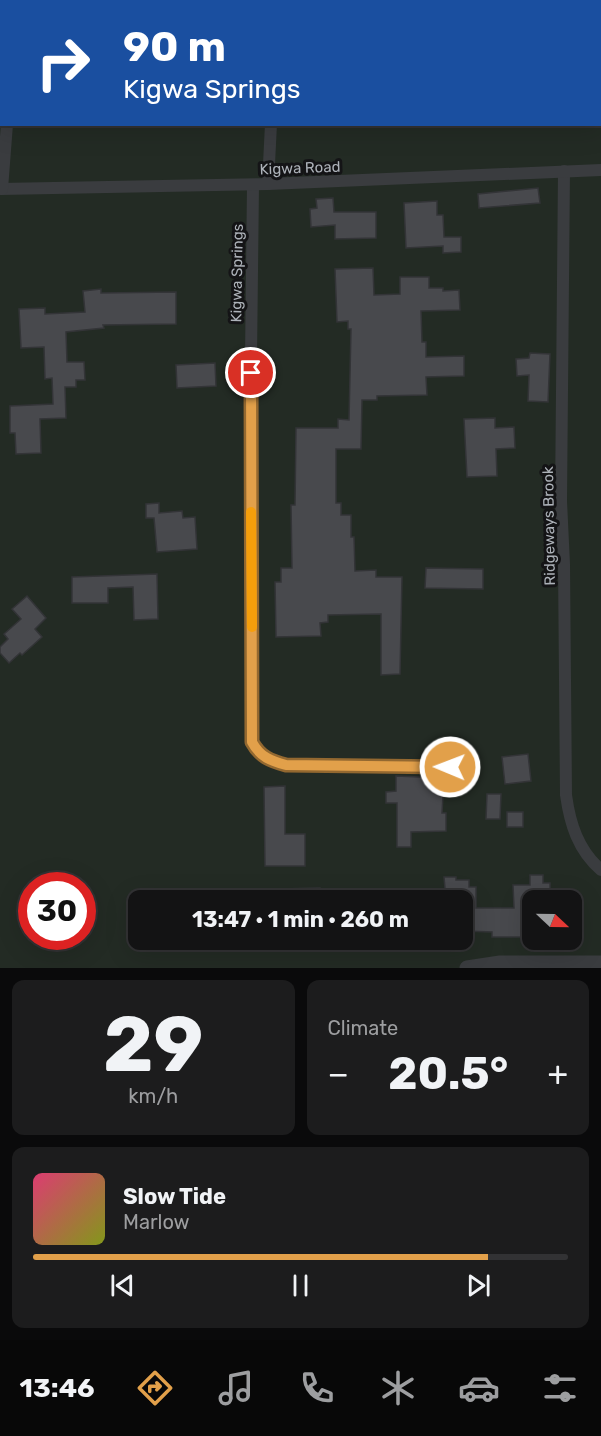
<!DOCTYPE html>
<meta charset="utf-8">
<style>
body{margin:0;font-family:Rubik,sans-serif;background:#1c1c1d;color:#f1f3f6;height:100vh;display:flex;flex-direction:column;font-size:22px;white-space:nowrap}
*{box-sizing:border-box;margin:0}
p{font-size:20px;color:#9d9ea0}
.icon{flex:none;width:33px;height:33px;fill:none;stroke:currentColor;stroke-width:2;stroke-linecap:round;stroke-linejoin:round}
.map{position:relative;height:968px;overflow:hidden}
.panel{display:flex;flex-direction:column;gap:12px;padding:12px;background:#0a0a0b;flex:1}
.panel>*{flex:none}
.banner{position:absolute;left:0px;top:0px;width:602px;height:126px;box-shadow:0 6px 24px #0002,0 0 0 2px #323234;background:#1a4fa0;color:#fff;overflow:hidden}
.needle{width:39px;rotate:112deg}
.buttons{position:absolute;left:522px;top:890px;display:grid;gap:12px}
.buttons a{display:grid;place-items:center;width:60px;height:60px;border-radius:12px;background:#131314;box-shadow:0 6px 24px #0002,0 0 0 2px #323234;font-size:30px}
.speed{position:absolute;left:18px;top:872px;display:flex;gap:12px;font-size:30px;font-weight:700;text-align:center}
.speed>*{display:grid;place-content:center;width:78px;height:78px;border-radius:50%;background:#131314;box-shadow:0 6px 24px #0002,0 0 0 2px #323234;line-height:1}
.speed .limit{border:9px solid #d22;background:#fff;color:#111}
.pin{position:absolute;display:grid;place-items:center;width:51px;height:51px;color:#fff;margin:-26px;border:3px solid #fff;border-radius:50%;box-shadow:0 2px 6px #0007}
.me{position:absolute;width:66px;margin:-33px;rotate:271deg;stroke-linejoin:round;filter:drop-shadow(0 0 4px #0008)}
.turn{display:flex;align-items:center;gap:21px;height:126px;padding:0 24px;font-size:27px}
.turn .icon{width:78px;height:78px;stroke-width:2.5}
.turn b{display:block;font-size:42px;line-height:51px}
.big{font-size:45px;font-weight:700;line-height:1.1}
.panel .widget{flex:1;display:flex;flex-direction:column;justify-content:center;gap:9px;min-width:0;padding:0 21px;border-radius:12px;background:#1c1c1d}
.panel .dial{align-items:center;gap:0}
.dial b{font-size:78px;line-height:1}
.song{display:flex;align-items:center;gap:18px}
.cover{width:72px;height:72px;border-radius:9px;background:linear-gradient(135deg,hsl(340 70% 55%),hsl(70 70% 35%))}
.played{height:6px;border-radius:3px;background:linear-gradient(90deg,#e2a04a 85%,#323234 85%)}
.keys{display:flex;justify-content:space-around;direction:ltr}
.heat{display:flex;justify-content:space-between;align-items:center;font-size:33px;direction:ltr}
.panel .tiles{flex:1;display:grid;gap:12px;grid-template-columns:1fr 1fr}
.widget:last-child{grid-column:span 2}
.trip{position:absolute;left:128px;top:890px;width:345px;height:60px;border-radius:12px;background:#131314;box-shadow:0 6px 24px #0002,0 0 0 2px #323234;font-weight:700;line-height:60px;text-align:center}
.tabs{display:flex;height:96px;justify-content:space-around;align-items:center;background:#080808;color:#9d9ea0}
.tabs .icon{width:42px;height:42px}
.tabs .active{color:#e2a04a}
.tabs b{font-size:27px;color:#f1f3f6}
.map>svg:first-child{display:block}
.green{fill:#232b24;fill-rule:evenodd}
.building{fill:#48494d;stroke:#333437;stroke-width:1.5}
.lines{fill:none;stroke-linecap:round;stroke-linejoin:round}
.minor{stroke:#3a3c3f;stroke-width:12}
.tertiary{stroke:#3a3c3f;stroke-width:15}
.route-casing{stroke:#936830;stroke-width:15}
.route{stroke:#e2a04a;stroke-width:10}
.slow{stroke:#f59e0b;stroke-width:10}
.labels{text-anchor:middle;stroke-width:6;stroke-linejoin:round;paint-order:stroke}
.street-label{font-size:15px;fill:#adb2b9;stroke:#141416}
</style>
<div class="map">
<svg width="601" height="968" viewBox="0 0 601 968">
<rect width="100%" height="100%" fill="#19191b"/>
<path class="green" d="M0,0h601v968h-601zM2,2h598v122h-598zM32,885h50v51h-50zM138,900h324v39h-324zM532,900h40v39h-40z"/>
<g class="building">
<path d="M538,188l2,15 -61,5 -1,-14z"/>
<path d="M333,198l1,14h42v26l-41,1v-14l-24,2 -1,-18 7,-1 -1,-9z"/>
<path d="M437,201v14h6l1,22h17v15l-18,1v-7l-37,2 -2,-45z"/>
<path d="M373,268l1,27 26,-1v-17h29v11h14v3l16,-1 1,20 -39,1 1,31h4v15l38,-1v20l-38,1 1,18 -50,1v4h-15l-1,49h-25v54h5v12h10v22h3l1,34 21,-1v7h26l-2,97 -19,1v-61l-53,1v7l-8,1 1,13 -45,1 -1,-55h6v-14h11l-1,-63h4l1,-77h42v-9l11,1 2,-91h-3v-8l-11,1 -2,-53z"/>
<path d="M101,289v4l75,-1v32l-73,1 1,3 -38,4 1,30h17l1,18h-9v7h-11l1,31 -26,1 1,34 -25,1 -1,-21h-5v-27l43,-2 -1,-26 -7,1 -1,-32 -23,1 -2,-39 26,-1v6l40,-2 -2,-21z"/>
<path d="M530,353l20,1 -2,48 -20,-1 1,-26 -12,1 -1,-17 13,-1z"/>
<path d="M215,363l1,23 -39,2 -1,-23z"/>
<path d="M495,418v10l19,-1 1,21 -19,1 1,27 -30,1 -3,-58z"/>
<path d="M159,503v10l23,-2 1,7 12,-1 2,32 -40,3 -3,-34h-8v-14z"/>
<path d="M426,568l57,1v20l-58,-1z"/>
<path d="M157,574l1,45 -24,1 -1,-33 -25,1v15h-36v-26z"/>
<path d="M27,596l19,22 -11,11 7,8 -20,18 -2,-2 -11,10 -9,-10v-6l8,-8 -4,-5 17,-15 -9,-10z"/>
<path d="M528,754l3,27 -26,3 -3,-27z"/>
<path d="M396,776l48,2 -2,35h4v18l-35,1v15h-14v-44h-11v-11l10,-1z"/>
<path d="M285,786v48h20v32h-40l-1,-79z"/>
<path d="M487,794h14l-1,25h-14z"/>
<rect x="507" y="812" width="16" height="15"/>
<path d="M530,875h13v8h7v12h-2v5h-16v37h-40v-5l-29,-1 1,-31h-18l-2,-23h12v3h13v7h7v21h38l-1,-23h17z"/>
<path d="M320,888v12h-41v-11z"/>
</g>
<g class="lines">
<g class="minor">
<path d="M17,2v-2"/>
<path d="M277,2v-2"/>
<path d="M564,171l-3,330 3,63 2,231c4,29 12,55 35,75"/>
<path d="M268,184l3,-60"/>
<path d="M253,185l-3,259 2,298c8,15 19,19 34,23l188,3"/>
<path d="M0,189l268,-5 333,-14"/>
<path d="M2,189l5,-65"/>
</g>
<path class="tertiary" d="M467,968l33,-5h101"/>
</g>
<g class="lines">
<defs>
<path id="route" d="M251,373l1,369c8,15 19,19 34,23l164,2"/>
</defs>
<use href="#route" class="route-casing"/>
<use href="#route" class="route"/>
<path class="slow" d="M251,512l1,115"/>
</g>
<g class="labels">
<g class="street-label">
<text transform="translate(300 168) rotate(-2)" y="5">Kigwa Road</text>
<text transform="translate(237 273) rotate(-89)" y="5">Kigwa Springs</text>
<text transform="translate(549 526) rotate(-91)" y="5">Ridgeways Brook</text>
</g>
</g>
</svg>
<div class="buttons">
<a><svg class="needle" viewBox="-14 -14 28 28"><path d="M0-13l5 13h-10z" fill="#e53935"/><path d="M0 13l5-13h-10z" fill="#9d9ea0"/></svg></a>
</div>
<div class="speed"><div class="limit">30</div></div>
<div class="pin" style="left:251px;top:373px;background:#d93025"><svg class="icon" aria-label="arrive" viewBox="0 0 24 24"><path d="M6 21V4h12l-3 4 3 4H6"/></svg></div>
<svg class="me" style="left:450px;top:767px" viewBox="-20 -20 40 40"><circle r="17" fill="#e2a04a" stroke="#fff" stroke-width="3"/><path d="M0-11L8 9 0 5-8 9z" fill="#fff"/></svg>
<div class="trip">13:47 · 1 min · 260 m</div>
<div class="banner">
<div class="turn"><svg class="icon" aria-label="right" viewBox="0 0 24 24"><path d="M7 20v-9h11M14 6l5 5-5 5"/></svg><div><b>90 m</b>Kigwa Springs</div></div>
</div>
</div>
<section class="panel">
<div class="tiles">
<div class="widget dial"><b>29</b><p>km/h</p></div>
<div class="widget"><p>Climate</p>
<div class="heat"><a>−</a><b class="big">20.5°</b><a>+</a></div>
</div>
<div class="widget">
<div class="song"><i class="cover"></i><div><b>Slow Tide</b><p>Marlow</p></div></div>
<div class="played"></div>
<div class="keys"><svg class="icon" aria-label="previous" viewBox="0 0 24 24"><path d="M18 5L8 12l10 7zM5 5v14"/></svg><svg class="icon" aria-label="pause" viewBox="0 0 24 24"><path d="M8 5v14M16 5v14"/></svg><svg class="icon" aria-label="next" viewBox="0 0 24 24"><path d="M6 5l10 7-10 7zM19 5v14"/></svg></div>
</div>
</div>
</section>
<nav class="tabs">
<b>13:46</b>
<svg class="icon active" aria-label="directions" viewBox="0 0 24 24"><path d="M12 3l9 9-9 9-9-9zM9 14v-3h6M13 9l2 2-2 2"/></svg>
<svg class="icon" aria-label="music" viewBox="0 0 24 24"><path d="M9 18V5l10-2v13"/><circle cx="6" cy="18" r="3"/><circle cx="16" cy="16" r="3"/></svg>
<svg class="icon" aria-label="phone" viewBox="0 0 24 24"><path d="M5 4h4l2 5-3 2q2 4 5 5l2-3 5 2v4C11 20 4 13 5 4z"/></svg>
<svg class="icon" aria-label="climate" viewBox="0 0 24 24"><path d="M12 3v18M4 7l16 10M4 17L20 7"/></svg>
<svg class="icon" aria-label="car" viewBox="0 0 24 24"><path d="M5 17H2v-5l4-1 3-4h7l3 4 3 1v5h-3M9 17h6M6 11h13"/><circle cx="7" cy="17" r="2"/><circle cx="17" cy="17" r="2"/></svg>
<svg class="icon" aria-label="filters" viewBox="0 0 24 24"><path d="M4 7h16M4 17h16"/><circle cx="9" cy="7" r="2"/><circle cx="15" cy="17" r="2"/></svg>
</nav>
